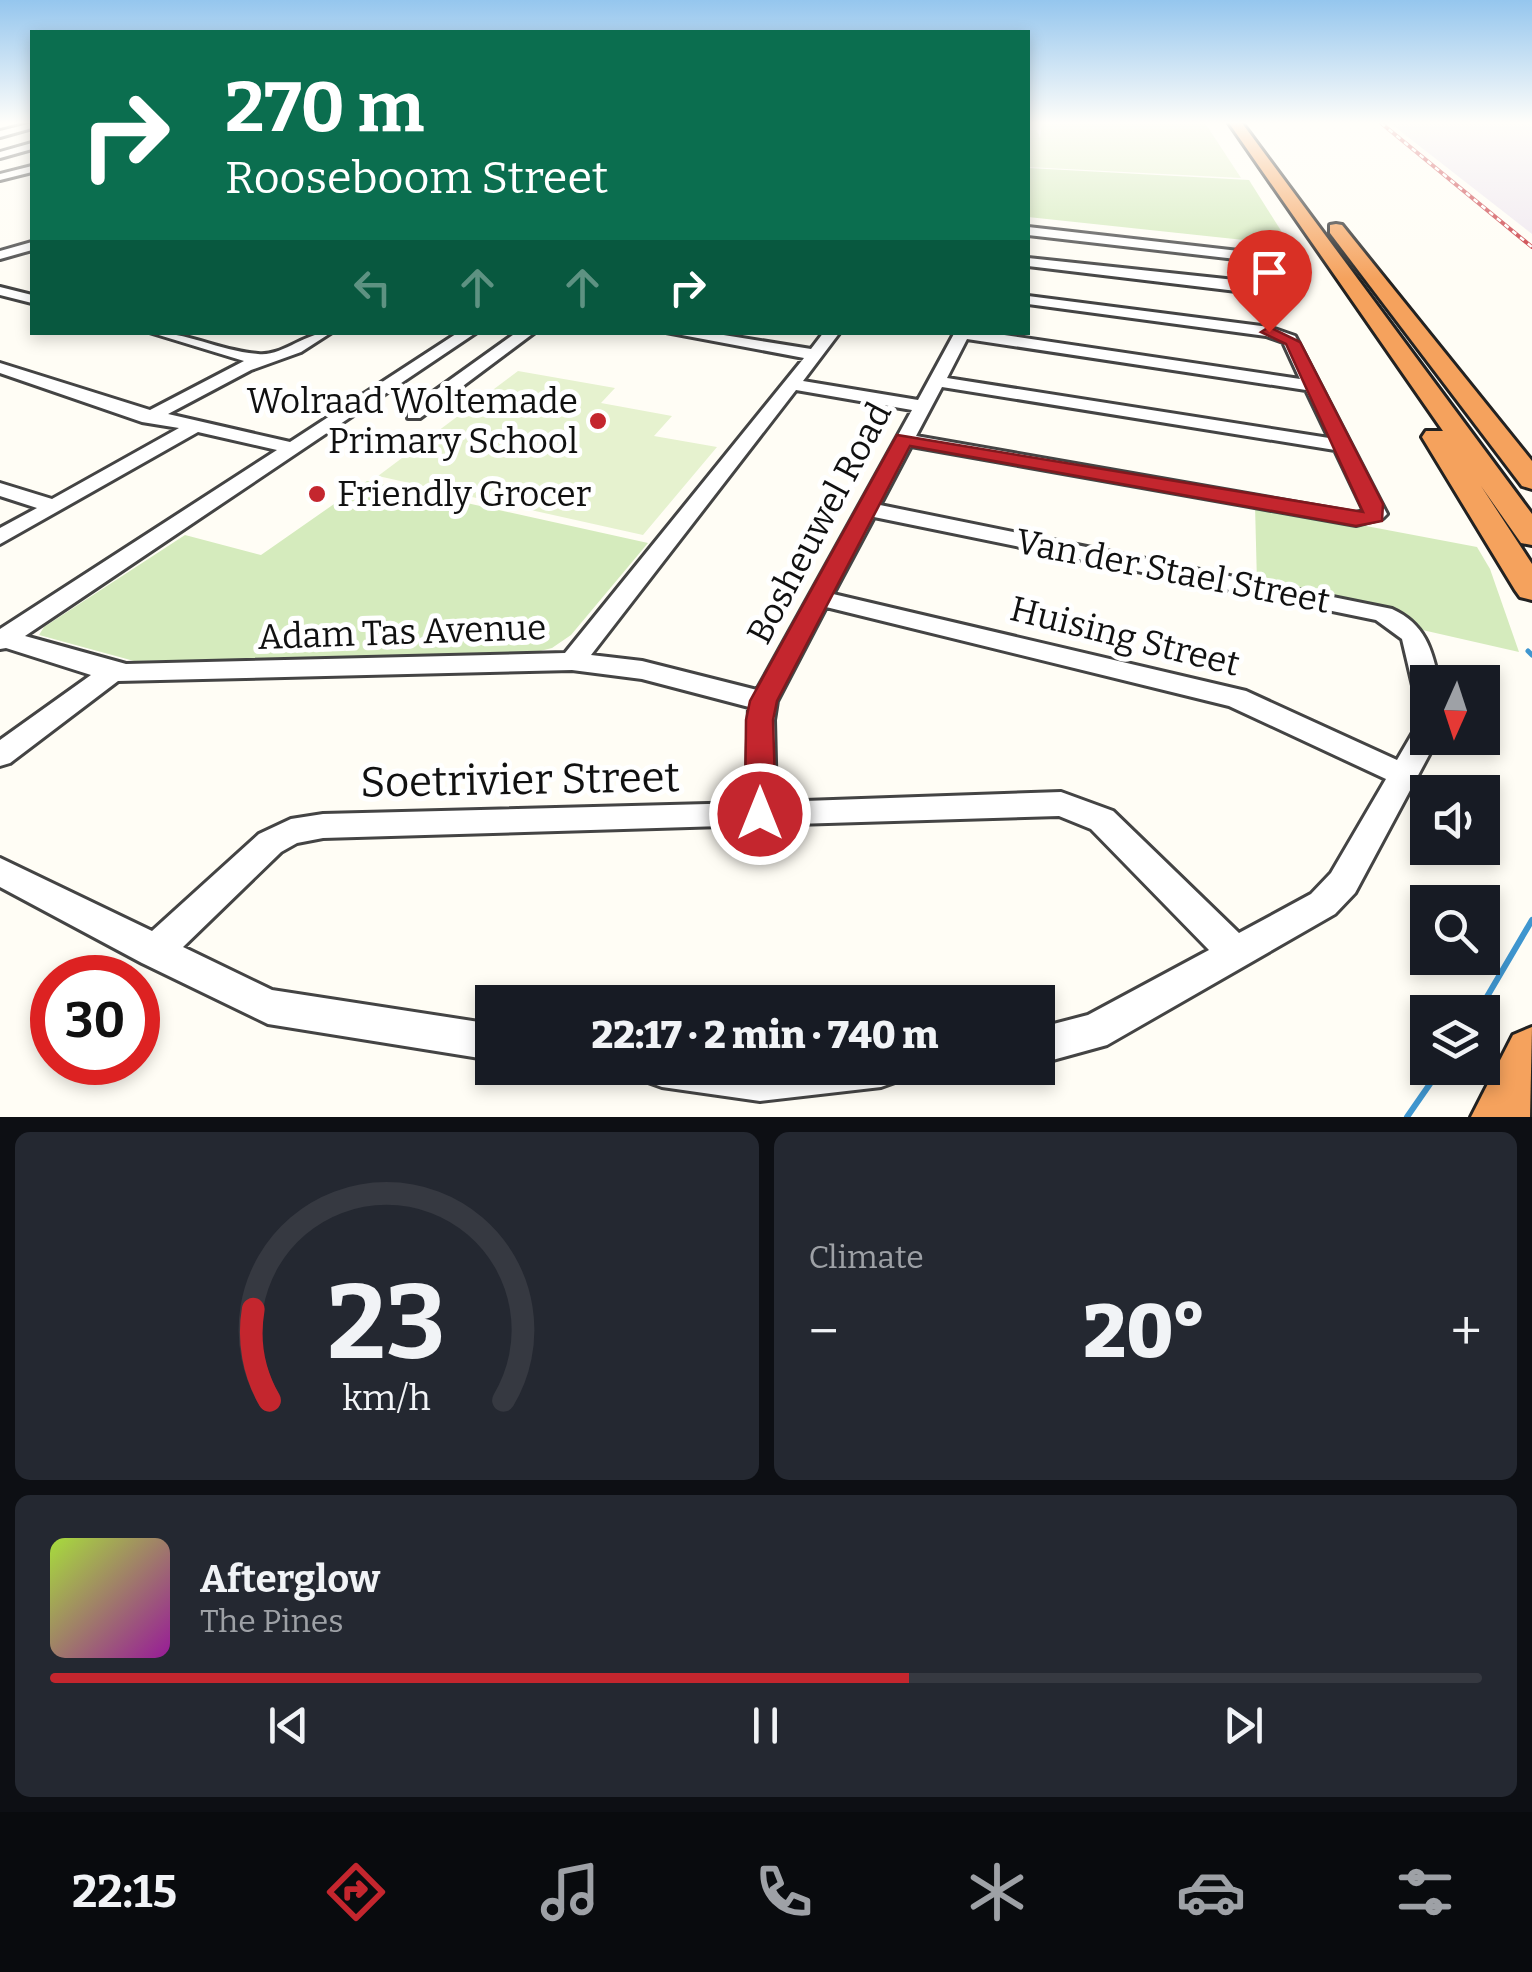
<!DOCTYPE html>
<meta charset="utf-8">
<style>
body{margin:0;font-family:Bitter,serif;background:#242831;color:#f1f3f6;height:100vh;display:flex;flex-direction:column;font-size:38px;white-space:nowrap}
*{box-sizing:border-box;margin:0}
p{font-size:32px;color:#9ea1a6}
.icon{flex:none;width:55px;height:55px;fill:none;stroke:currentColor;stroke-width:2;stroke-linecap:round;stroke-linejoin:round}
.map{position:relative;height:1117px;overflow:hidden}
.sheet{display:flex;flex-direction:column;gap:15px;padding:15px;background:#0d0f14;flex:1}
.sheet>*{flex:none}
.top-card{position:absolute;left:30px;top:30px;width:1000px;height:305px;border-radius:0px;box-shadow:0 5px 15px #0003;background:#0b6e4f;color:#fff;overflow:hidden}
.needle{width:65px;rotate:183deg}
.buttons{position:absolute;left:1410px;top:665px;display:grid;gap:20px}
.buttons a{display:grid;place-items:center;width:90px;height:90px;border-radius:0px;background:#171b24;box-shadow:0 5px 15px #0003;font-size:50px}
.speed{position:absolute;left:30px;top:955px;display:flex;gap:20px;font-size:50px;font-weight:700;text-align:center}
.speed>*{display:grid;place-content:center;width:130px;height:130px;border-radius:50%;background:#171b24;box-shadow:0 5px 15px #0003;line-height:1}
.speed .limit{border:15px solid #d22;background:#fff;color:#111}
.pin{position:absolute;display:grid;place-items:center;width:85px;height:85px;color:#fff;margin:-102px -42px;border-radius:50% 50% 50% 0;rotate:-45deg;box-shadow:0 0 10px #0007}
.pin .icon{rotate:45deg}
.me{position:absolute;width:110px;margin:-55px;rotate:0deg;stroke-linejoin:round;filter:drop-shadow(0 0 8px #0008)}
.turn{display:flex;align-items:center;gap:35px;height:210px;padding:0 30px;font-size:45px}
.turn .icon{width:130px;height:130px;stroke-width:2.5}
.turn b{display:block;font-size:70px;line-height:85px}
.lanes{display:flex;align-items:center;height:95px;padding:0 30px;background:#0003;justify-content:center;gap:50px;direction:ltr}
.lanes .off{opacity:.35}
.big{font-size:75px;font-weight:800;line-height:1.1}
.sheet .widget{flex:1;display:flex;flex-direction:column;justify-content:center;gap:15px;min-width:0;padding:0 35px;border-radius:15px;background:#242831}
.sheet .dial{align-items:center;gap:0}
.dial svg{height:260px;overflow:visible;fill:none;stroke:#363941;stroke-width:7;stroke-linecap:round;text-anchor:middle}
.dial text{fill:#f1f3f6;stroke:none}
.song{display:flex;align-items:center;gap:30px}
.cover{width:120px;height:120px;border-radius:15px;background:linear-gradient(135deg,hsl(80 70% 55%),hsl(300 70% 35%))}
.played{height:10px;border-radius:5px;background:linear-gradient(90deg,#c4262e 60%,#363941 60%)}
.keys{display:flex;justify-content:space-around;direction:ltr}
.heat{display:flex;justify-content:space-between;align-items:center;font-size:55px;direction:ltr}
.sheet .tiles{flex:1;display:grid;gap:15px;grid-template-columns:1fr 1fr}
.widget:last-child{grid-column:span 2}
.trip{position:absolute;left:475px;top:985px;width:580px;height:100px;border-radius:0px;background:#171b24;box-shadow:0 5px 15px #0003;font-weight:800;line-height:100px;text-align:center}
.dock{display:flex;height:160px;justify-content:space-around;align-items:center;background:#090b0e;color:#9ea1a6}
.dock .icon{width:70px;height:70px}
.dock .active{color:#c4262e}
.dock b{font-size:45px;color:#f1f3f6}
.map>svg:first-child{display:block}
.industrial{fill:#eee6ef}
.green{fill:#d5ebbd}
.pitch{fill:#e6f2cf}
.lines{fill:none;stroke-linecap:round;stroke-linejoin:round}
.stream-far1{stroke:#3f96cf;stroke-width:5}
.stream{stroke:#3f96cf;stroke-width:6}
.minor-casing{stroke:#444;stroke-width:6}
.highway-casing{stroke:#222;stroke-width:6}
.minor{fill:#fff;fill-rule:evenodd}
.highway{fill:#f5a25d;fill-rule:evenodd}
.rail-casing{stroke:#c4262e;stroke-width:4}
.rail{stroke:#fff;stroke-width:2.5;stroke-dasharray:5;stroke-linecap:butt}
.route{fill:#c4262e;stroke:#7f191e;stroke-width:2.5}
.poi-dot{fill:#c4262e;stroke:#fff;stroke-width:4}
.labels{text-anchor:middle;stroke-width:10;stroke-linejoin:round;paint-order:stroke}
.poi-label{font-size:35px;fill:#111;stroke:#fff;text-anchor:end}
.street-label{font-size:35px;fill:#111;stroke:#fff}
.near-street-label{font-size:42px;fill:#111;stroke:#fff}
</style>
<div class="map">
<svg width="1532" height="1117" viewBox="0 0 1532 1117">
<rect width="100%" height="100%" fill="#fffdf5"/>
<path class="industrial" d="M1390,123h142v111z"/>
<g class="green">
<path d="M1028,168l221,12 41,65 -262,-28z"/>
<path d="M367,481l281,62 -77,92 -19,13 -28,7 -390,6 -95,-26 5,-8 141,-92 76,20z"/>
<path d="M1255,505l222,42 13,22 29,83 -101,-23 -161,-46z"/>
</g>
<g class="pitch">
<path d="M1042,123h163l36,55 -213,-11v-37h9l3,8z"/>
<path d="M518,371l97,17 -14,15 71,13 -18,20 63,11 -74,88 -265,-59z"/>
</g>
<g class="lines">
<path class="stream-far1" d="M1528,651l4,4"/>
<g class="stream">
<path d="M1478,1012l54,-92"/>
<path d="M1407,1117l34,-49"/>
</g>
<defs>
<g id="minor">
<path d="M32,123v5l-32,9v-6z"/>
<path d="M32,143v6l-32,9v-6z"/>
<path d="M32,166v6l-32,8v-6z"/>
<path d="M1028,227l211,24 17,7 13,27 -24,7 -217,-26v-8l226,24 -9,-19 -9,-4 -208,-24z"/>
<path d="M32,242v8l-32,9v-8z"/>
<path d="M0,287l32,8v8l-32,-8z"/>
<path d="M1028,296l241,31 26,9 92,178 -4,4 -27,7 -445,-79 -31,59 512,104c33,15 40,40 47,73h-11v21l-9,-2 -4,-7 -13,-55 -26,-19 -502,-103 -41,77 413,97 151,69 21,-36 10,-3v17h10l-83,155 -20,21 -228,131 -69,19v-36l50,-13 121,-65 -118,-121 -32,-13 -736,22 -26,5 -16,9 -98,95 89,43 220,34v36l-224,-36 -126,-61 -142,-76v-29l152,73 107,-97 32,-15 32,-5 423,-11 3,-96 -107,-28 -70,-9 -454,11 -108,82 -10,3v-26l91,-65 -85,-27 -6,1v-20l277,-179 -79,-18 -198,112v-16l37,-20 -37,-12v-13l52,16 127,-71 -37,-6 -142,-49v-10l150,47 94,-49 -95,-29c38,0 71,19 109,22 24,3 47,-22 74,-22l-31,20 -50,18 -83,44 122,28 169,-110h18l-452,304 101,28 439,-11 239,-295 -138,-26h39l106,17 13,-17h16l-37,49 115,19 37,-68h29l316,47 -17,-37 -17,-6 -238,-32zM967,339l339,51 23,48 -382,-60zM942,387l393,63 29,61 -8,2 -440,-77zM796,390l116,20 -155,280 -115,-29 -51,-6zM826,607l403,99 157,73 -55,94 -20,21 -72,39 -126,-122 -52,-19 -285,10 -2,-82 3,-19z"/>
<path d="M517,332h18l-115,86h-12v-8z"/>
<path d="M643,1068h257l-5,14 -14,5 -121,14 -98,-14 -14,-5z"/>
</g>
<g id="highway">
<path d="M1229,123h13l290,391v31l-11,-2 -40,-57 51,78v36l-12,-3 -5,-7 -93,-153 4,-6h17z"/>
<path d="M1336,224l6,1 190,236v28l-10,-3 -192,-253v-8z"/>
<path d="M1532,1027l-2,90h-59l42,-82z"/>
</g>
</defs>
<use href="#minor" class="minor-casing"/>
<use href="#highway" class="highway-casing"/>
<use href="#minor" class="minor"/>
<use href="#highway" class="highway"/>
<defs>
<path id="rail" d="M1381,123l151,124"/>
</defs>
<use href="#rail" class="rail-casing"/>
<use href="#rail" class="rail"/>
</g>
<linearGradient id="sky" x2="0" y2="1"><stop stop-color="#95c6ee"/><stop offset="0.44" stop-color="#fffefa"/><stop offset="1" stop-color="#fffefa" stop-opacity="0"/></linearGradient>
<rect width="1532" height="279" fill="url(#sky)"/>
<path class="route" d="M1269,327l31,15 83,162 -1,17 -26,5 -446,-80 -133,255 -4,19 3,94 -5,9 -11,4 -10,-4 -5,-9 1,-94 4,-19 147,-266 466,77 -77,-168 -25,-12z"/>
<g class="poi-dot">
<circle cx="598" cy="421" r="10"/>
<circle cx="317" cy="494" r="10"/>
</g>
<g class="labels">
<g class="poi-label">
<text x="578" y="413">Wolraad Woltemade<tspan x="578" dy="40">Primary School</tspan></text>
<text x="337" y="506" text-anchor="start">Friendly Grocer</text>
</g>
<g class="street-label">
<text transform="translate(819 523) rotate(-62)" y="12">Bosheuwel Road</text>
<text transform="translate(1173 571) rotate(11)" y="12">Van der Stael Street</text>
<text transform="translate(402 632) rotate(-2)" y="12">Adam Tas Avenue</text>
<text transform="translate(1125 636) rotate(14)" y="12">Huising Street</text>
</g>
<g class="near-street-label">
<text transform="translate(520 779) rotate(-1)" y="15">Soetrivier Street</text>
</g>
</g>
</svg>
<div class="buttons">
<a><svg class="needle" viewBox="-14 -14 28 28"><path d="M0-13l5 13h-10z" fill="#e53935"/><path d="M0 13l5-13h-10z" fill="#9ea1a6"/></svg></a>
<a><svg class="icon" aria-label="sound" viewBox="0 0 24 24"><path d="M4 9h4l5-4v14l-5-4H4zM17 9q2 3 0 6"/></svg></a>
<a><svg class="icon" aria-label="search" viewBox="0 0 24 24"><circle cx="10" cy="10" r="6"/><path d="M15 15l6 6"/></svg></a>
<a><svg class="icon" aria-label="layers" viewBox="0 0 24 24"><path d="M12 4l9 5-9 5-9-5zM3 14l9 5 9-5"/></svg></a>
</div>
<div class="speed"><div class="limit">30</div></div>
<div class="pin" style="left:1269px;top:332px;background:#d93025"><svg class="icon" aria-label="arrive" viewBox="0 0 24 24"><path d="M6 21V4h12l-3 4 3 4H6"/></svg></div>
<svg class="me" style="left:760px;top:814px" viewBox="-20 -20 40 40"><circle r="17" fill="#c4262e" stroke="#fff" stroke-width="3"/><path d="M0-11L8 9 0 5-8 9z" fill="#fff"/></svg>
<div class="trip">22:17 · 2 min · 740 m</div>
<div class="top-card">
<div class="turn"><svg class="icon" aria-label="right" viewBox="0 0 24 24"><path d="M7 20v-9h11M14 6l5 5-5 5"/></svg><div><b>270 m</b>Rooseboom Street</div></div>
<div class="lanes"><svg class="icon off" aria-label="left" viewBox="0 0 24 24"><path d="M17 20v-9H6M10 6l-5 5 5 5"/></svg><svg class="icon off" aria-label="ahead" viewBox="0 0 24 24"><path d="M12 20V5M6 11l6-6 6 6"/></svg><svg class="icon off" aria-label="ahead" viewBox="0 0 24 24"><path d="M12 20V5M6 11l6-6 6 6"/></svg><svg class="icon" aria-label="right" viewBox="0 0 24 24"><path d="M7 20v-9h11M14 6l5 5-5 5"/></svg></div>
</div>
</div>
<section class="sheet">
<div class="tiles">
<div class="widget dial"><svg viewBox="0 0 100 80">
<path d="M14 69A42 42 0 1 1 86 69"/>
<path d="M14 69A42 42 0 0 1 9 41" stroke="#c4262e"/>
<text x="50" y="56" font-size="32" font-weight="700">23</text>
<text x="50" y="72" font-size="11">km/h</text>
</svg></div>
<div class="widget"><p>Climate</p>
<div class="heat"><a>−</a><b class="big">20°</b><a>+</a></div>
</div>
<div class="widget">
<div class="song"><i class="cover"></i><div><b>Afterglow</b><p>The Pines</p></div></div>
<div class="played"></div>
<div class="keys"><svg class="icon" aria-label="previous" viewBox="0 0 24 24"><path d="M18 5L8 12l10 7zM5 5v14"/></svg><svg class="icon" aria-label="pause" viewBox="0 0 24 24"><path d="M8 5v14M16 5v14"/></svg><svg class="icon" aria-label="next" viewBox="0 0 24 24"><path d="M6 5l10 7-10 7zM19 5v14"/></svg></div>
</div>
</div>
</section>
<nav class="dock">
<b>22:15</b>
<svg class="icon active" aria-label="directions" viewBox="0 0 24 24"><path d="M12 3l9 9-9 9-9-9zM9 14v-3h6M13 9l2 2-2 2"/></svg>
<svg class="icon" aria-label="music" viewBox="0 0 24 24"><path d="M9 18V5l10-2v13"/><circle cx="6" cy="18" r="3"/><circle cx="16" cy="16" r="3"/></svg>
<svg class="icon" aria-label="phone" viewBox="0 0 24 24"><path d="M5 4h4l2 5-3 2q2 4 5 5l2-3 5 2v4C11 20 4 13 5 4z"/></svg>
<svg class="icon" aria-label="climate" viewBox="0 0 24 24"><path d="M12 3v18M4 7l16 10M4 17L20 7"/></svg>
<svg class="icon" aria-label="car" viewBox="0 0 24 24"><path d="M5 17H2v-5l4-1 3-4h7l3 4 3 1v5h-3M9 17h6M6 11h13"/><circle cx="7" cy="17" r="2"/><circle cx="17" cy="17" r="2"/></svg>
<svg class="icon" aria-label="filters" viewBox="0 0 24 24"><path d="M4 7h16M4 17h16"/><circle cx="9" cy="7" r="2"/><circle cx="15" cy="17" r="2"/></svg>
</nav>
